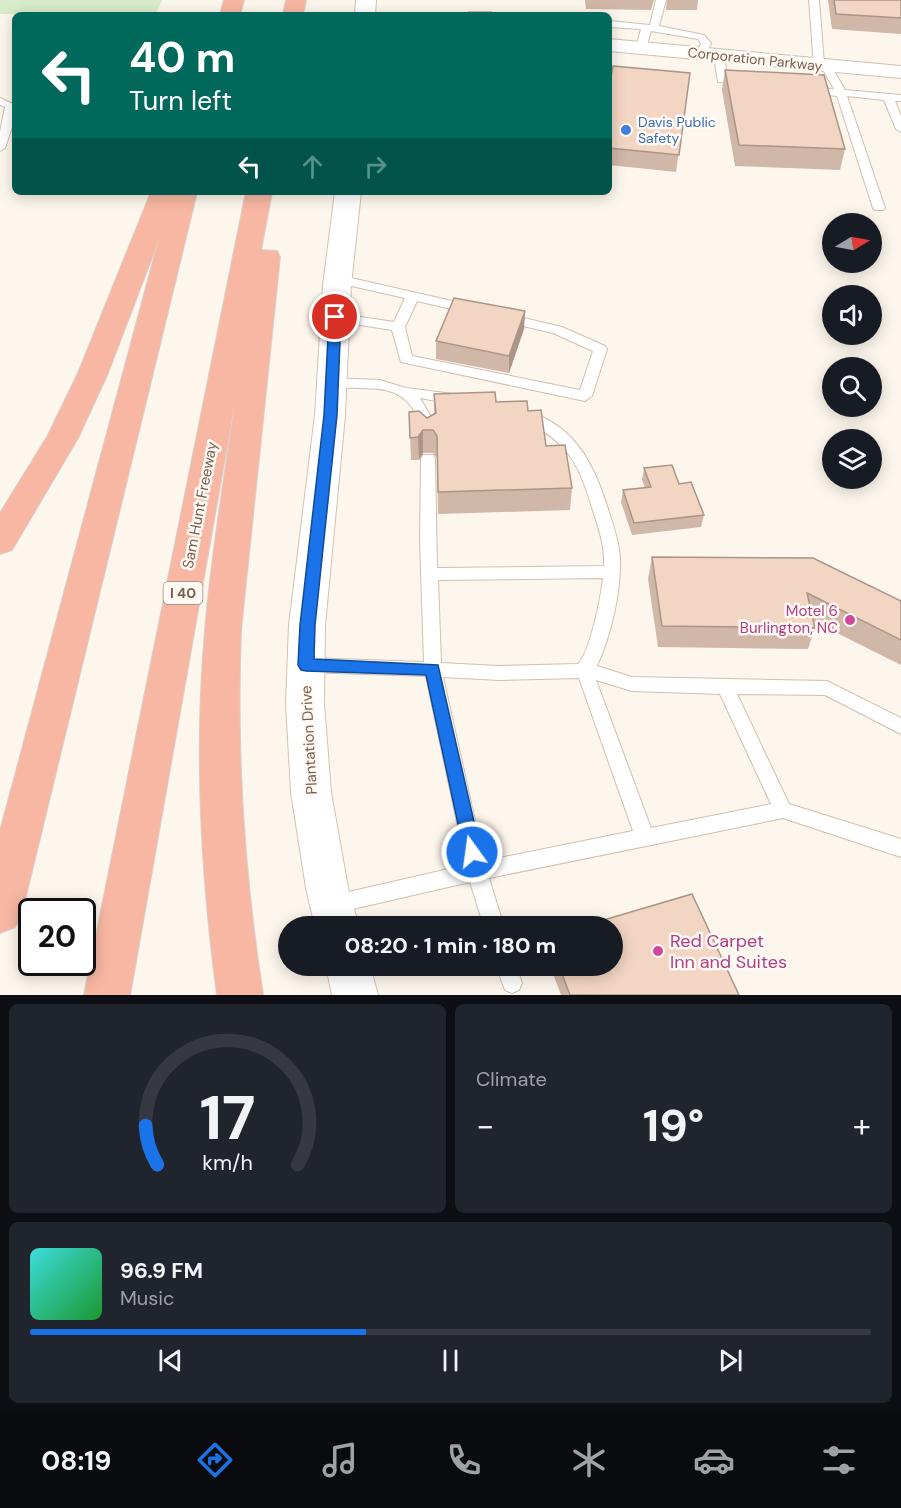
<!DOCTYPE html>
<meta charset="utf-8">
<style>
body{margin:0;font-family:"DM Sans",sans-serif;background:#20242c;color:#f1f3f6;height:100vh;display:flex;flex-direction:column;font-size:22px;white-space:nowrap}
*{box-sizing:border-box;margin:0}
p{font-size:20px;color:#9ea1a6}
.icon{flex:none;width:33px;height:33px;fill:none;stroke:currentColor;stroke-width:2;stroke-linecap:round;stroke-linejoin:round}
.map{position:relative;height:995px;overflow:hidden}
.drawer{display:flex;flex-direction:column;gap:9px;padding:9px;background:#0d0f14;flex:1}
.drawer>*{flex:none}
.top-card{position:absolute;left:12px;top:12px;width:600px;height:183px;border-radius:9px;box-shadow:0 3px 15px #0003;background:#00695c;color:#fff;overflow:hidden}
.needle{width:39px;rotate:80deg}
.buttons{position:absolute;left:822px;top:213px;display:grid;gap:12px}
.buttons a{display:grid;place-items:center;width:60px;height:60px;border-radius:50%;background:#171b24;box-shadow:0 3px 15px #0003;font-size:30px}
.speed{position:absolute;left:18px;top:898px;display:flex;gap:12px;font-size:30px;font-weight:700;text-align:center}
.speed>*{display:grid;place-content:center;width:78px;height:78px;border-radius:50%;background:#171b24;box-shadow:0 3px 15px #0003;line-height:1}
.speed .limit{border:3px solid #111;border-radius:9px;background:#fff;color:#111}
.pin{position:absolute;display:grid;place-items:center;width:51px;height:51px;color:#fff;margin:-26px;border:3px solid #fff;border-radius:50%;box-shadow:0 2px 6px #0007}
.me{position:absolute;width:66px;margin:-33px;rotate:346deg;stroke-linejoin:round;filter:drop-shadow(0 0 4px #0008)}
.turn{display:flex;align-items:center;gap:21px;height:126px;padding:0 18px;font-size:27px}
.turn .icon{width:78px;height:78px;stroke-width:2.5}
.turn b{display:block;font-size:42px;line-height:51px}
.lanes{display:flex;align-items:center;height:57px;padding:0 18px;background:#0003;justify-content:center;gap:30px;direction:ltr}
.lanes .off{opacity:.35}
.big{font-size:45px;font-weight:700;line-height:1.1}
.drawer .widget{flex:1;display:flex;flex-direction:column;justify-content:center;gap:9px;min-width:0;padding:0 21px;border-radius:9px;background:#20242c}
.drawer .dial{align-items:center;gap:0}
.dial svg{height:156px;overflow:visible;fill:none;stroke:#363941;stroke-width:7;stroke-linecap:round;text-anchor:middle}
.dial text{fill:#f1f3f6;stroke:none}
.song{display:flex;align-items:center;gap:18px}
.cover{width:72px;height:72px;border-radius:9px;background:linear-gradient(135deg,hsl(180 70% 55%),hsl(130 70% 35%))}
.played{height:6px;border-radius:3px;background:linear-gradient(90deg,#1a73e8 40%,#363941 40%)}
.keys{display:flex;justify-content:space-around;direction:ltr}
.heat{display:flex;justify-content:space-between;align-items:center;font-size:33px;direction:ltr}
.drawer .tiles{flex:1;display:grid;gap:9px;grid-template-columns:1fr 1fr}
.widget:last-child{grid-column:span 2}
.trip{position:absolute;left:278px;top:916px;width:345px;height:60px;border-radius:30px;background:#171b24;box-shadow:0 3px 15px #0003;font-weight:700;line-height:60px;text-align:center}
.tab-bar{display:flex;height:96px;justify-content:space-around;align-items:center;background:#090b0e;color:#9ea1a6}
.tab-bar .icon{width:42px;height:42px}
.tab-bar .current{color:#1a73e8}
.tab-bar b{font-size:27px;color:#f1f3f6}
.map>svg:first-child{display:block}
.green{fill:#d8ecc9}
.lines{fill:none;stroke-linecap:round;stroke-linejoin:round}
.lane-casing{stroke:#d1beb0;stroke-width:2}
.street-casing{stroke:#d1beb0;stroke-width:2}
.secondary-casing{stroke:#d6c0b0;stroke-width:2}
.highway-casing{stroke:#dad1cd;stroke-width:2}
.lane{fill:#fff;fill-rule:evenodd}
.street{fill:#fff;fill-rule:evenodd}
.secondary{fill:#fff;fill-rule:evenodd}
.highway{fill:#f7b7a3;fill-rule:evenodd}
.wall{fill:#d1b7a8}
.shaded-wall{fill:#aa9588}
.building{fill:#f3d5c3;stroke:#aa9588;stroke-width:1.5}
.route{fill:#1a73e8;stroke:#114b97;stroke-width:1.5}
.shop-dot{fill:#3f7fe0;stroke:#fffaf3;stroke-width:2}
.hotel-dot{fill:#d1479c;stroke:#fffaf3;stroke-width:2}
.labels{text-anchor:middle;stroke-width:5;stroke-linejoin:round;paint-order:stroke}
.far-street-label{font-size:14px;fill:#7a5c4d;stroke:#fffaf3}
.far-shop-label{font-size:14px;fill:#366cbe;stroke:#fffaf3;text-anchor:start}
.shield{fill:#fffaf3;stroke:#a28b7f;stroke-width:1.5}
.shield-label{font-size:14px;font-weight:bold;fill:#7a5c4d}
.street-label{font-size:15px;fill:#7a5c4d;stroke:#fffaf3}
.hotel-label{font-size:15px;fill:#b23c85;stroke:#fffaf3;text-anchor:end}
.near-hotel-label{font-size:18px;fill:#b23c85;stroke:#fffaf3;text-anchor:start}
</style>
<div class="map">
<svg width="901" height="995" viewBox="0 0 901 995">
<rect width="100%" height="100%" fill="#fdf6ec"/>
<path class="green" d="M0,0h162l-7,15 -155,-1z"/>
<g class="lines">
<defs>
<g id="lane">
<path d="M656,0h10l-7,26 45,9 7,8 -5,13 -9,-2 4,-11 -3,-4 -47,-8 -5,17 -8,2 -2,-2 5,-19 -32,-2v-6l41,4z"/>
<path d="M809,0h10l5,64h6l15,26 56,5v6h-6l6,15v16l-5,-3 -12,-29 -37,-4 38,112 -2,2h-8l-2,-2 -36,-112 -29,-3 -5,-3 5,-3 26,2 -12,-21 -8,-2z"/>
<path d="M469,12h22l5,3h-32z"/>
<path d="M719,53l5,3 3,21 19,3v4l-28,-2 -4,-26z"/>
<path d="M0,98l15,7 -3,22 -7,21 -5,3v-19l5,-25 -5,-2z"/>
<path d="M338,275l136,31 1,3 -1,3 -5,1 -52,-12 -12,26 7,29 168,34 13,-39 -40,-18 -51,-12 -1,-3 6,-4 55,13 43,19 2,3 -15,47 -7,5 -184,-39 -9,-32 -57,-9 -6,-4 6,-4 59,9 11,-24 -71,-16 -2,-3z"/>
<path d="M332,378l48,2 26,8 47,6 7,5 -7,5 -33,-6 10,17 5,18 -7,5 -5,-2c-5,-9 -5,-21 -12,-30 -20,-27 -56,-13 -84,-21l-2,-3z"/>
<path d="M526,411c49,14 68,53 82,98 5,16 11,32 12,49 1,35 -9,77 -23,108l35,11 195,4 74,37v16l-76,-39 -88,-1 52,110 112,35v18l-118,-39 -294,60 15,49h-20l-14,-45 -139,32 -7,-2 -3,-7 3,-7 7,-2 135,-31 -40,-189 -120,-4 -6,-2 -2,-5 2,-5 6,-2 118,4 -4,-122 1,-81 2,-4h10l2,4 2,109 167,-2c1,-19 -5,-37 -11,-55 -14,-48 -25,-70 -72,-92l-2,-3zM603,578c-2,19 -13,74 -25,86l-79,2 -58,-3 -3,-83zM443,677l56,3 80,-2 54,153 -149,30zM596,680l36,11 88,3 51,110 -120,24z"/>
<path d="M496,966h20l6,17 -3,7 -7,3 -7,-3z"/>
</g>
<path id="street" d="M609,39l292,27v12l-292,-27z"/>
<g id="secondary">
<path d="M356,0h20l-1,15h-20z"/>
<path d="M335,192h26l-10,93 -6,130 -20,210 -1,79 7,88 17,96 11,39h-44l-9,-39 -15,-96 -5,-88 3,-79 26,-210 8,-130z"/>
<path d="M326,966h44l8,29h-46z"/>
</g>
<g id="highway">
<path d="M224,0h20l-4,15h-20z"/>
<path d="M286,0h20l-3,15h-20z"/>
<path d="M151,192h46l-175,720 -7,15 -15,6v-102l159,-592 -51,134 -30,65 -66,112 -12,4v-41l47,-76 31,-64z"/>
<path d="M246,192h26l-11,58 16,1 3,6 -39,373c-5,123 3,243 22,365h-46c-16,-120 -23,-242 -12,-364 6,-77 20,-154 30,-230l-105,594h-46z"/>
</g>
</defs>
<use href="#lane" class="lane-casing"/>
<use href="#street" class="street-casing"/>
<use href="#secondary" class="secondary-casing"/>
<use href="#highway" class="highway-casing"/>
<use href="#lane" class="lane"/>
<use href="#street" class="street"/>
<use href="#secondary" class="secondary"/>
<use href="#highway" class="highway"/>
</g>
<g class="wall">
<path d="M585,0h69l-3,10 -65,-1z"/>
<path d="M667,0h31l-1,10h-31z"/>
<path d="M828,0h73v34l-69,-5z"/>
<path d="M725,70l120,79 -5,21 -105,-4 -13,-76z"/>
<path d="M690,73l-14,99 -67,-7v-78z"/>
<path d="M525,311l-1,18 -15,44 -73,-14v-18z"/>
<path d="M434,394l62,8 32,9 18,35 26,42 -2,22 -132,4 -1,-56 -4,-5h-10l-4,7h-8l-2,-48 18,6 7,-4z"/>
<path d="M644,468l35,16 25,31 -3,12 -69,8 -11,-33 2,-12 22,-2 -3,-8z"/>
<path d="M652,557l249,44v64l-88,-44 2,7 -7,21 -150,-2 -10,-68z"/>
<path d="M550,966h62l127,29h-178z"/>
</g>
<g class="shaded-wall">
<path d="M525,311l-1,18 -15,44v-17z"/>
<path d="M423,430v23l-4,7 -1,-23z"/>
</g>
<g class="building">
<path d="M834,0h67v18l-65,-4z"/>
<path d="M613,66l77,7 -11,82 -70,-7v-61z"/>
<path d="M725,70l99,5 21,74 -106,-4z"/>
<path d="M454,298l71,13 -16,45 -73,-15z"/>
<path d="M495,392l1,10 31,-1 1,10 13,-1 5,36 19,-1 7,43 -134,4 -1,-56 -4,-6h-10l-5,7 -8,1 -1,-26 10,-1 8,7 9,-5 -2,-19z"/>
<path d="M672,465l7,19 12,-2 13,33 -70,8 -11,-33 28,-3 -7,-19z"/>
<path d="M652,557l161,1 88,43v39l-94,-47 8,35 -153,-2z"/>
<path d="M692,894l47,101h-169l-11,-29h53v-39h-32z"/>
</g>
<path class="route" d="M335,313l6,4 -4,98 -22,210 -1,34 124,6 43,187 -2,5 -7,3 -6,-3 -2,-5 -38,-177 -120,-4 -5,-1 -3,-5 2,-40 24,-210 5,-98z"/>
<circle class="shop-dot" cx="626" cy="130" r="6"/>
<g class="hotel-dot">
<circle cx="850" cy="620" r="6"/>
<circle cx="658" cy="951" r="6"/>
</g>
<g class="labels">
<g class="far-street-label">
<text transform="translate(755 59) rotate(6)" y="5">Corporation Parkway</text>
</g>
<g class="far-shop-label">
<text x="638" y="127">Davis Public<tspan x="638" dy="16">Safety</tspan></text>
</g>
<rect class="shield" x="163.5" y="582" width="39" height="22" rx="4.5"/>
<g class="shield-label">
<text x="183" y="598">I 40</text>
</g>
<g class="street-label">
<text transform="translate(200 505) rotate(-79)" y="5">Sam Hunt Freeway</text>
<text transform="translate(309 740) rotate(-93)" y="5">Plantation Drive</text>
</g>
<g class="hotel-label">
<text x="838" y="616">Motel 6<tspan x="838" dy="17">Burlington, NC</tspan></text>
</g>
<g class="near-hotel-label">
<text x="670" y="947">Red Carpet<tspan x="670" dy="21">Inn and Suites</tspan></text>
</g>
</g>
</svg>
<div class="buttons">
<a><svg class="needle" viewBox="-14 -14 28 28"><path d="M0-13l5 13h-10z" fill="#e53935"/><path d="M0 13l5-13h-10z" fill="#9ea1a6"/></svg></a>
<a><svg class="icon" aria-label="sound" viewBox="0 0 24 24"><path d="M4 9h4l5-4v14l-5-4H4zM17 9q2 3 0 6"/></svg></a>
<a><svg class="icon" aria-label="search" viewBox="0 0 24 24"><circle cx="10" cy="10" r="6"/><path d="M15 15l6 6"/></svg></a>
<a><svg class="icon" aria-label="layers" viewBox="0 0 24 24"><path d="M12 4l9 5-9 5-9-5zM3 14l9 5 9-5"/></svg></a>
</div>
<div class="speed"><div class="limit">20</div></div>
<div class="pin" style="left:335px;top:317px;background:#d93025"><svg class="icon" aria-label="arrive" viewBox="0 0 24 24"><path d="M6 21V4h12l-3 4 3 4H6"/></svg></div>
<svg class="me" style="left:472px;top:852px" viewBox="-20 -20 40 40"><circle r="17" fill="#1a73e8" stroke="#fff" stroke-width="3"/><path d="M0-11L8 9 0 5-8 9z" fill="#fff"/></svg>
<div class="trip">08:20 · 1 min · 180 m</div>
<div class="top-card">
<div class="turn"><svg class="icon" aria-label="left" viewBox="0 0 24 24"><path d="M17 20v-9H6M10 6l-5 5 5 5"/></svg><div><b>40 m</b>Turn left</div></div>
<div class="lanes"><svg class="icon" aria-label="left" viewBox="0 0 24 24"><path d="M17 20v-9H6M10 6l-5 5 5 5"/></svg><svg class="icon off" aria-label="ahead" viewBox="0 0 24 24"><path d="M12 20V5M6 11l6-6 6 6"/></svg><svg class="icon off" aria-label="right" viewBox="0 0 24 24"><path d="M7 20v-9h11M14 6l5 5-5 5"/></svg></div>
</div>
</div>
<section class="drawer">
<div class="tiles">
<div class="widget dial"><svg viewBox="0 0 100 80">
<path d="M14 69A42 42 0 1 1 86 69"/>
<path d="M14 69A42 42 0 0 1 8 49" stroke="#1a73e8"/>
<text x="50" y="56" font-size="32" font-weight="700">17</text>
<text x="50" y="72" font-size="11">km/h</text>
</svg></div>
<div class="widget"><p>Climate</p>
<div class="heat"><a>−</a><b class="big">19°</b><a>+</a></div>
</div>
<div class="widget">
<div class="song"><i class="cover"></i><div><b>96.9 FM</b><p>Music</p></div></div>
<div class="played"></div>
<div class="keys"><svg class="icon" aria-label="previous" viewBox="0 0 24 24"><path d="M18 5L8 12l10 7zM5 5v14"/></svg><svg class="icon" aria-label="pause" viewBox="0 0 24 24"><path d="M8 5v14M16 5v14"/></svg><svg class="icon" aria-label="next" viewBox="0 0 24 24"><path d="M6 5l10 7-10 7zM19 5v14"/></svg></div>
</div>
</div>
</section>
<nav class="tab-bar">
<b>08:19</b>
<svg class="icon current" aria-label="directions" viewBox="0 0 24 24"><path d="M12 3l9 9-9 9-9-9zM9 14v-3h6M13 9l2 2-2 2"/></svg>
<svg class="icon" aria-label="music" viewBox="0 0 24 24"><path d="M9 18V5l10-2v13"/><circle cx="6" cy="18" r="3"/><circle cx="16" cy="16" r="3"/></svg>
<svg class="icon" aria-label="phone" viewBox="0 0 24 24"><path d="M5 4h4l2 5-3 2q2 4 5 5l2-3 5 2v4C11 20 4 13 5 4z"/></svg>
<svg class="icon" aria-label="climate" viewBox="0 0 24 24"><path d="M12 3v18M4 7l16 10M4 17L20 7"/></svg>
<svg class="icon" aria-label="car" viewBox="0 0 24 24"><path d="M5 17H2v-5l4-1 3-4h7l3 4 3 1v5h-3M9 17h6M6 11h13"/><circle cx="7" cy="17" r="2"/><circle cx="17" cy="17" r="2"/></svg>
<svg class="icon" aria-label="filters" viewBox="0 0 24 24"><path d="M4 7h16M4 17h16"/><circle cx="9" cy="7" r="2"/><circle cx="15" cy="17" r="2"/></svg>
</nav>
